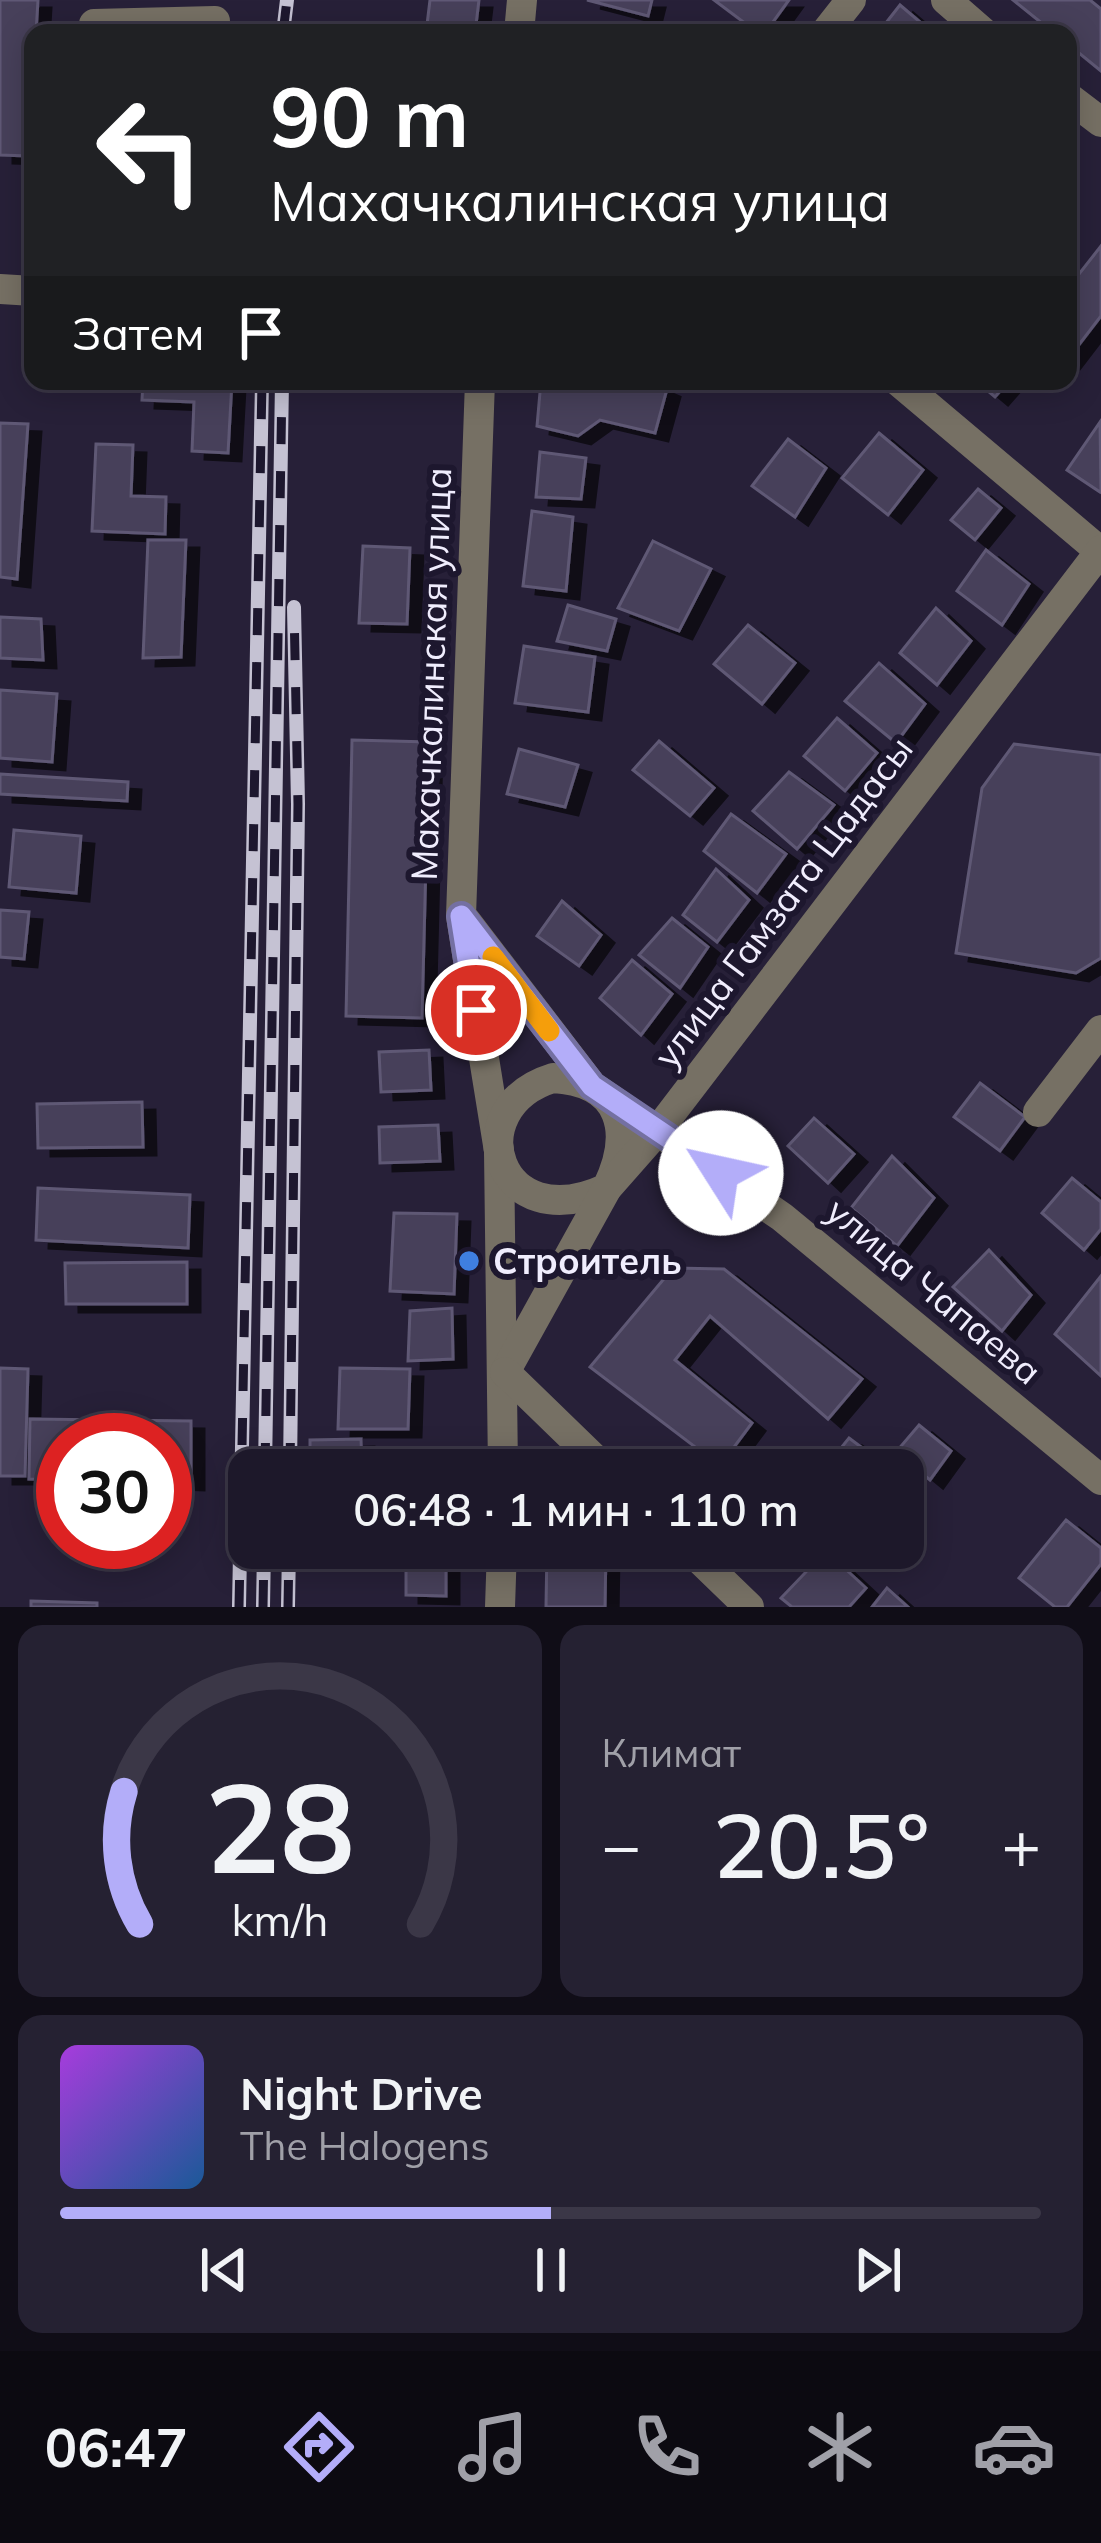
<!DOCTYPE html>
<html lang="ru">
<meta charset="utf-8">
<style>
body{margin:0;font-family:Mulish,sans-serif;background:#252132;color:#f1f3f6;height:100vh;display:flex;flex-direction:column;font-size:45px;white-space:nowrap}
*{box-sizing:border-box;margin:0}
p{font-size:39px;color:#a0a0a8}
.icon{flex:none;width:66px;height:66px;fill:none;stroke:currentColor;stroke-width:2;stroke-linecap:round;stroke-linejoin:round}
.map{position:relative;height:1607px;overflow:hidden}
.sheet{display:flex;flex-direction:column;gap:18px;padding:18px;background:#100d17;flex:1}
.sheet>*{flex:none}
.top-card{position:absolute;left:24px;top:24px;width:1053px;height:366px;border-radius:24px;box-shadow:0 6px 30px #0003,0 0 0 3px #3b3747;background:#202124;color:#fff;overflow:hidden}
.speed{position:absolute;left:36px;top:1413px;display:flex;gap:24px;font-size:60px;font-weight:700;text-align:center}
.speed>*{display:grid;place-content:center;width:156px;height:156px;border-radius:50%;background:#1d182a;box-shadow:0 6px 30px #0003,0 0 0 3px #3b3747;line-height:1}
.speed .limit{border:18px solid #d22;background:#fff;color:#111}
.pin{position:absolute;display:grid;place-items:center;width:102px;height:102px;color:#fff;margin:-51px;border:6px solid #fff;border-radius:50%;box-shadow:0 3px 12px #0007}
.me{position:absolute;width:132px;margin:-66px;rotate:305deg;stroke-linejoin:round;filter:drop-shadow(0 0 9px #0008)}
.turn{display:flex;align-items:center;gap:42px;height:252px;padding:0 48px;font-size:54px}
.turn .icon{width:156px;height:156px;stroke-width:2.5}
.turn b{display:block;font-size:84px;line-height:102px}
.then{display:flex;align-items:center;height:114px;padding:0 48px;background:#0003;gap:24px;font-size:45px}
.big{font-size:90px;font-weight:600;line-height:1.1}
.sheet .tile{flex:1;display:flex;flex-direction:column;justify-content:center;gap:18px;min-width:0;padding:0 42px;border-radius:24px;background:#252132}
.sheet .dial{align-items:center;gap:0}
.dial svg{height:312px;overflow:visible;fill:none;stroke:#3b3747;stroke-width:7;stroke-linecap:round;text-anchor:middle}
.dial text{fill:#f1f3f6;stroke:none}
.song{display:flex;align-items:center;gap:36px}
.cover{width:144px;height:144px;border-radius:18px;background:linear-gradient(135deg,hsl(280 70% 55%),hsl(210 70% 35%))}
.played{height:12px;border-radius:6px;background:linear-gradient(90deg,#b3adf9 50%,#3b3747 50%)}
.keys{display:flex;justify-content:space-around;direction:ltr}
.heat{display:flex;justify-content:space-between;align-items:center;font-size:66px;direction:ltr}
.sheet .tiles{flex:1;display:grid;gap:18px;grid-template-columns:1fr 1fr}
.tile:last-child{grid-column:span 2}
.trip{position:absolute;left:228px;top:1449px;width:696px;height:120px;border-radius:24px;background:#1d182a;box-shadow:0 6px 30px #0003,0 0 0 3px #3b3747;font-weight:600;line-height:120px;text-align:center}
.menu{display:flex;height:192px;justify-content:space-around;align-items:center;background:#0c0a11;color:#a0a0a8}
.menu .icon{width:84px;height:84px}
.menu .current{color:#b3adf9}
.menu b{font-size:54px;color:#f1f3f6}
.map>svg:first-child{display:block}
.building{fill:#47405a;stroke:#5f5974;stroke-width:3;filter:url(#shadow)}
.lines{fill:none;stroke-linecap:round;stroke-linejoin:round}
.minor{stroke:#767064;stroke-width:30}
.rail-casing{stroke:#c5c2d3;stroke-width:14}
.rail{stroke:#1d172e;stroke-width:9;stroke-dasharray:27;stroke-linecap:butt}
.route-casing{stroke:#7470a2;stroke-width:30}
.route{stroke:#b3adf9;stroke-width:21}
.slow{stroke:#f59e0b;stroke-width:21}
.shop-dot{fill:#3f7fe0;stroke:#1d172e;stroke-width:4.5}
.labels{text-anchor:middle;stroke-width:12;stroke-linejoin:round;paint-order:stroke}
.street-label{font-size:36px;fill:#f0edfd;stroke:#1d172e}
.poi-label{font-size:36px;font-weight:bold;fill:#f0edfd;stroke:#1d172e;text-anchor:start}
</style>
<div class="map">
<svg width="1101" height="1607" viewBox="0 0 1101 1607">
<defs>
<filter id="shadow"><feDropShadow dx="13" dy="8" stdDeviation="0" flood-color="#0009"/></filter>
</defs>
<rect width="100%" height="100%" fill="#272038"/>
<g class="building">
<path d="M0,0h38l-2,33h-3l-4,123 -29,-1z"/>
<path d="M430,0h49l-4,33h-49z"/>
<path d="M587,0h65l-4,16z"/>
<path d="M714,0h75l-24,33h-7z"/>
<path d="M1013,0h77l11,9v62l-33,-27v-11h-14z"/>
<path d="M900,5l33,28h-55z"/>
<path d="M562,23l48,6v4h-48z"/>
<path d="M1101,246v70l-33,43v-71z"/>
<path d="M143,381h89l-4,72 -36,-2 2,-49 -52,-2z"/>
<path d="M541,381h107l19,8 -12,44 -55,-13 -22,16 -41,-10z"/>
<path d="M976,381h33l-14,16z"/>
<path d="M1100,422l1,68 -1,2 -33,-22z"/>
<path d="M0,423l28,1 -11,155 -17,-2z"/>
<path d="M879,433l44,37 -35,45 -46,-37z"/>
<path d="M788,439l38,29 -31,49 -43,-31z"/>
<path d="M96,444l37,1 -2,51 35,1 -1,37 -73,-3z"/>
<path d="M540,452l46,6 -5,41 -45,-2z"/>
<path d="M978,489l23,19 -26,32 -24,-20z"/>
<path d="M532,511l41,6 -7,74 -43,-5z"/>
<path d="M148,540h38l-5,117 -38,1z"/>
<path d="M653,541l58,28 -32,62 -61,-23z"/>
<path d="M363,546l47,2 -3,76 -48,-1z"/>
<path d="M986,550l43,34 -27,41 -45,-34z"/>
<path d="M568,605l48,14 -9,32 -50,-10z"/>
<path d="M936,608l35,33 -34,44 -37,-32z"/>
<path d="M0,617l41,2 2,41 -43,-2z"/>
<path d="M748,625l47,38 -33,41 -48,-40z"/>
<path d="M524,646l71,11 -7,55 -73,-9z"/>
<path d="M879,663l46,41 -29,39 -51,-42z"/>
<path d="M0,690l57,4 -5,68 -52,-4z"/>
<path d="M837,718l40,35 -32,38 -41,-35z"/>
<path d="M352,740l77,2 -7,276 -76,-2z"/>
<path d="M659,741l55,47 -24,28 -57,-46z"/>
<path d="M1014,744l87,11v203l-25,15 -120,-20 26,-165z"/>
<path d="M519,749l59,16 -13,42 -58,-13z"/>
<path d="M789,772l45,33 -37,44 -44,-38z"/>
<path d="M0,774l128,8 -1,19 -127,-7z"/>
<path d="M731,814l55,40 -29,39 -53,-42z"/>
<path d="M14,830l67,6 -5,57 -67,-6z"/>
<path d="M716,869l33,31 -32,42 -34,-27z"/>
<path d="M562,901l39,34 -22,31 -42,-30z"/>
<path d="M0,910l29,2 -5,47 -24,-2z"/>
<path d="M672,918l36,29 -28,41 -41,-33z"/>
<path d="M632,960l40,34 -31,41 -41,-37z"/>
<path d="M429,1050l2,40 -50,2 -2,-40z"/>
<path d="M980,1083l45,34 -25,34 -46,-34z"/>
<path d="M142,1102l1,45 -105,1 -1,-44z"/>
<path d="M814,1118l40,36 -26,29 -40,-37z"/>
<path d="M438,1125l2,36 -60,2 -1,-36z"/>
<path d="M892,1156l42,42 -37,48 -46,-38z"/>
<path d="M1072,1178l29,24v27l-17,21 -42,-37z"/>
<path d="M38,1188l152,7 -2,53 -152,-8z"/>
<path d="M394,1213l63,1 -3,80 -64,-3z"/>
<path d="M989,1250l42,45 -29,36 -49,-44z"/>
<path d="M187,1262v42h-121l-1,-41z"/>
<path d="M673,1268l51,1 138,110 -34,40 -118,-103 -35,44 77,63 -32,43 -130,-99z"/>
<path d="M1101,1276v100l-46,-42z"/>
<path d="M452,1308l1,51 -45,2 2,-50z"/>
<path d="M0,1368l28,1 -3,107h-25z"/>
<path d="M340,1368l70,1 -2,60h-70z"/>
<path d="M30,1419l161,2v61l-26,-1v-41h-102v40l-34,-1z"/>
<path d="M919,1425l32,26 -21,29 -34,-28z"/>
<path d="M849,1438l35,26 -4,6 -56,-1z"/>
<path d="M361,1439l1,31h-52v-30z"/>
<path d="M1066,1520l35,28v16l-34,43h-12l-36,-29z"/>
<path d="M406,1548h40v48l-40,-1z"/>
<path d="M547,1548h59l-1,59h-59z"/>
<path d="M826,1551l40,37 -17,19h-57l-11,-9z"/>
<path d="M887,1588l21,19h-36z"/>
<path d="M31,1601l66,2v4h-66z"/>
</g>
<g class="lines">
<g class="minor">
<path d="M946,0l38,33"/>
<path d="M94,24l121,-3"/>
<path d="M519,33l3,-33"/>
<path d="M825,33l26,-33"/>
<path d="M1068,97l33,25"/>
<path d="M0,289l33,2"/>
<path d="M480,381l-19,535 38,235 4,319"/>
<path d="M898,381l203,171"/>
<path d="M466,921l126,165 190,131 319,263"/>
<path d="M553,1078c70,4 81,54 54,110 -110,52 -151,-80 -54,-110z"/>
<path d="M1038,1112l63,-82"/>
<path d="M505,1372l102,-184 52,-59 442,-579"/>
<path d="M505,1372l101,98"/>
<path d="M688,1548l61,59"/>
<path d="M500,1607l2,-59"/>
</g>
<defs>
<g id="rail">
<path d="M283,33l4,-33"/>
<path d="M265,1470l17,-1089"/>
<path d="M290,1470l8,-666 -4,-197"/>
<path d="M239,1607l23,-1226"/>
<path d="M263,1607l1,-59"/>
<path d="M288,1607l1,-59"/>
</g>
</defs>
<use href="#rail" class="rail-casing"/>
<use href="#rail" class="rail"/>
</g>
<g class="lines">
<defs>
<path id="route" d="M476,1010l-15,-94 131,170 129,87"/>
</defs>
<use href="#route" class="route-casing"/>
<use href="#route" class="route"/>
<path class="slow" d="M493,957l56,74"/>
</g>
<circle class="shop-dot" cx="469" cy="1261" r="12"/>
<g class="labels">
<g class="street-label">
<text transform="translate(431 674) rotate(-88)" y="13">Махачкалинская улица</text>
<text transform="translate(783 902) rotate(-53)" y="13">улица Гамзата Цадасы</text>
<text transform="translate(934 1291) rotate(40)" y="13">улица Чапаева</text>
</g>
<g class="poi-label">
<text x="493" y="1274">Строитель</text>
</g>
</g>
</svg>
<div class="speed"><div class="limit">30</div></div>
<div class="pin" style="left:476px;top:1010px;background:#d93025"><svg class="icon" aria-label="arrive" viewBox="0 0 24 24"><path d="M6 21V4h12l-3 4 3 4H6"/></svg></div>
<svg class="me" style="left:721px;top:1173px" viewBox="-20 -20 40 40"><circle r="19" fill="#fff"/><path d="M0-13L10 11 0 6-10 11z" fill="#b3adf9"/></svg>
<div class="trip">06:48 · 1 мин · 110 m</div>
<div class="top-card">
<div class="turn"><svg class="icon" aria-label="left" viewBox="0 0 24 24"><path d="M17 20v-9H6M10 6l-5 5 5 5"/></svg><div><b>90 m</b>Махачкалинская улица</div></div>
<div class="then">Затем<svg class="icon" aria-label="arrive" viewBox="0 0 24 24"><path d="M6 21V4h12l-3 4 3 4H6"/></svg></div>
</div>
</div>
<section class="sheet">
<div class="tiles">
<div class="tile dial"><svg viewBox="0 0 100 80">
<path d="M14 69A42 42 0 1 1 86 69"/>
<path d="M14 69A42 42 0 0 1 10 35" stroke="#b3adf9"/>
<text x="50" y="56" font-size="32" font-weight="700">28</text>
<text x="50" y="72" font-size="11">km/h</text>
</svg></div>
<div class="tile"><p>Климат</p>
<div class="heat"><a>−</a><b class="big">20.5°</b><a>+</a></div>
</div>
<div class="tile">
<div class="song"><i class="cover"></i><div><b>Night Drive</b><p>The Halogens</p></div></div>
<div class="played"></div>
<div class="keys"><svg class="icon" aria-label="previous" viewBox="0 0 24 24"><path d="M18 5L8 12l10 7zM5 5v14"/></svg><svg class="icon" aria-label="pause" viewBox="0 0 24 24"><path d="M8 5v14M16 5v14"/></svg><svg class="icon" aria-label="next" viewBox="0 0 24 24"><path d="M6 5l10 7-10 7zM19 5v14"/></svg></div>
</div>
</div>
</section>
<nav class="menu">
<b>06:47</b>
<svg class="icon current" aria-label="directions" viewBox="0 0 24 24"><path d="M12 3l9 9-9 9-9-9zM9 14v-3h6M13 9l2 2-2 2"/></svg>
<svg class="icon" aria-label="music" viewBox="0 0 24 24"><path d="M9 18V5l10-2v13"/><circle cx="6" cy="18" r="3"/><circle cx="16" cy="16" r="3"/></svg>
<svg class="icon" aria-label="phone" viewBox="0 0 24 24"><path d="M5 4h4l2 5-3 2q2 4 5 5l2-3 5 2v4C11 20 4 13 5 4z"/></svg>
<svg class="icon" aria-label="climate" viewBox="0 0 24 24"><path d="M12 3v18M4 7l16 10M4 17L20 7"/></svg>
<svg class="icon" aria-label="car" viewBox="0 0 24 24"><path d="M5 17H2v-5l4-1 3-4h7l3 4 3 1v5h-3M9 17h6M6 11h13"/><circle cx="7" cy="17" r="2"/><circle cx="17" cy="17" r="2"/></svg>
</nav>
